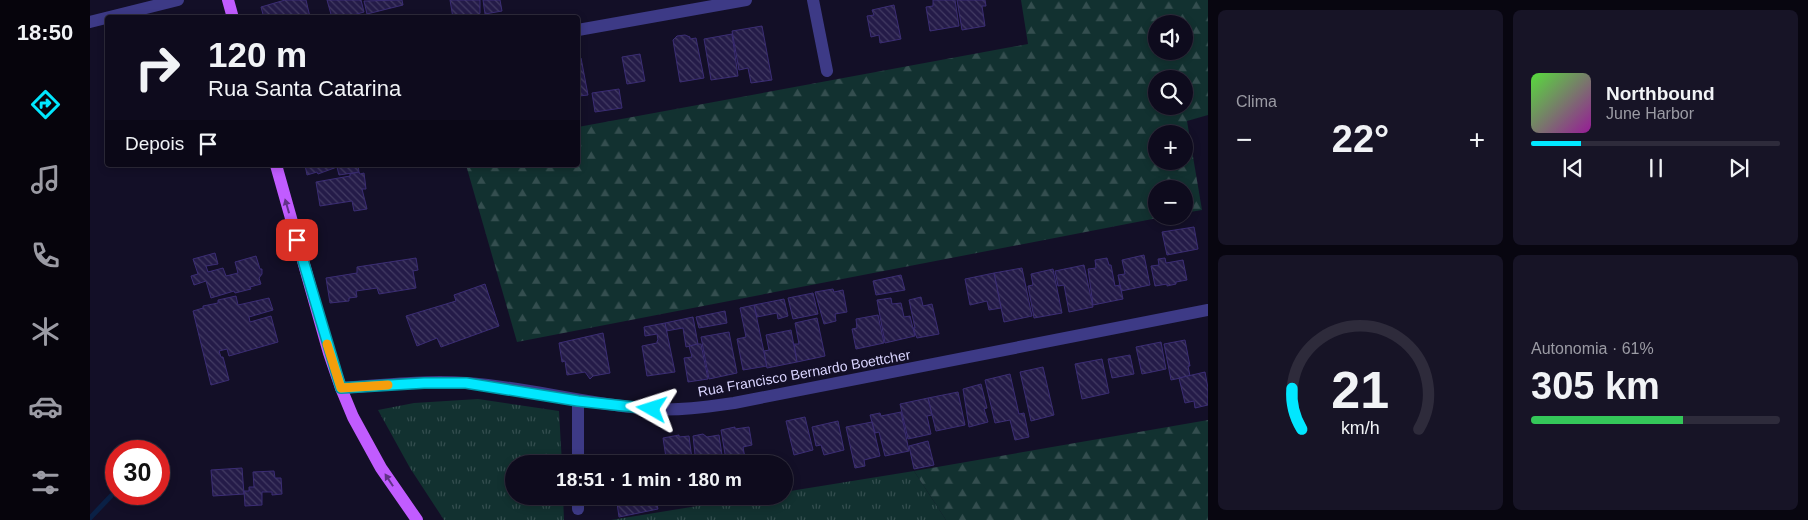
<!DOCTYPE html>
<html lang="pt">
<meta charset="utf-8">
<style>
body{margin:0;font-family:Helvetica,sans-serif;background:#171426;color:#f1f3f6;height:100vh;display:flex;flex-direction:column;font-size:19px;white-space:nowrap}
*{box-sizing:border-box;margin:0}
p{font-size:16px;color:#9b9ba4}
.icon{flex:none;width:28px;height:28px;fill:none;stroke:currentColor;stroke-width:2;stroke-linecap:round;stroke-linejoin:round}
.map{position:relative;flex:1;overflow:hidden}
.panel{display:flex;flex-direction:column;gap:10px;padding:10px;background:#080610;width:600px}
.panel>*{flex:none}
.top-card{position:absolute;left:15px;top:15px;width:475px;height:152px;border-radius:5px;box-shadow:0 2px 8px #0003,0 0 0 1px #2e2b3b;background:#0e0b1d;color:#f1f3f6;overflow:hidden}
.tools{position:absolute;left:1058px;top:15px;display:grid;gap:10px}
.tools a{display:grid;place-items:center;width:45px;height:45px;border-radius:50%;background:#0e0b1d;box-shadow:0 2px 8px #0003,0 0 0 1px #2e2b3b;font-size:25px}
.speed{position:absolute;left:15px;top:440px;display:flex;gap:10px;font-size:25px;font-weight:700;text-align:center}
.speed>*{display:grid;place-content:center;width:65px;height:65px;border-radius:50%;background:#0e0b1d;box-shadow:0 2px 8px #0003,0 0 0 1px #2e2b3b;line-height:1}
.speed .limit{border:8px solid #d22;background:#fff;color:#111}
.pin{position:absolute;display:grid;place-items:center;width:42px;height:42px;color:#fff;margin:-21px;border-radius:10px;box-shadow:0 2px 8px #0006}
.me{position:absolute;width:55px;margin:-28px;rotate:276deg;stroke-linejoin:round;filter:drop-shadow(0 0 4px #0008)}
.turn{display:flex;align-items:center;gap:18px;height:105px;padding:0 20px;font-size:22px}
.turn .icon{width:65px;height:65px;stroke-width:2.5}
.turn b{display:block;font-size:35px;line-height:42px}
.then{display:flex;align-items:center;height:48px;padding:0 20px;background:#0003;gap:10px;font-size:19px}
.big{font-size:38px;font-weight:700;line-height:1.1}
.panel .card{flex:1;display:flex;flex-direction:column;justify-content:center;gap:8px;min-width:0;padding:0 18px;border-radius:8px;background:#171426}
.panel .dial{align-items:center;gap:0}
.dial svg{height:130px;overflow:visible;fill:none;stroke:#2e2b3b;stroke-width:7;stroke-linecap:round;text-anchor:middle}
.dial text{fill:#f1f3f6;stroke:none}
.song{display:flex;align-items:center;gap:15px}
.cover{width:60px;height:60px;border-radius:8px;background:linear-gradient(135deg,hsl(110 70% 55%),hsl(300 70% 35%))}
.played{height:5px;border-radius:2px;background:linear-gradient(90deg,#01e7ff 20%,#2e2b3b 20%)}
.keys{display:flex;justify-content:space-around;direction:ltr}
.heat{display:flex;justify-content:space-between;align-items:center;font-size:28px;direction:ltr}
.charge{height:8px;border-radius:4px;background:linear-gradient(90deg,#34c759 61%,#2e2b3b 0)}
.panel .tiles{flex:1;display:grid;gap:10px;grid-template-columns:repeat(2,1fr)}
.trip{position:absolute;left:415px;top:455px;width:288px;height:50px;border-radius:25px;background:#0e0b1d;box-shadow:0 2px 8px #0003,0 0 0 1px #2e2b3b;font-weight:700;line-height:50px;text-align:center}
main{display:flex;flex:1;min-height:0}
.menu{display:flex;flex-direction:column;width:90px;justify-content:space-around;align-items:center;background:#06040c;color:#9b9ba4}
.menu .icon{width:35px;height:35px}
.menu .current{color:#01e7ff}
.menu b{font-size:22px;color:#f1f3f6}
.map>svg:first-child{display:block}
.grass{fill:url(#grass-tufts)}
.forest{fill:url(#forest-firs);fill-rule:evenodd}
.lines{fill:none;stroke-linecap:round;stroke-linejoin:round}
.stream{stroke:#0a2045;stroke-width:5}
.building{fill:url(#building-back-hatch);stroke:#3b2d74}
.street{stroke:#3d3a86;stroke-width:12}
.primary{stroke:#c15cff;stroke-width:12}
.oneway{fill:#613288}
.route-casing{stroke:#0196a6;stroke-width:12}
.route{stroke:#01e7ff;stroke-width:9}
.slow{stroke:#f59e0b;stroke-width:9}
.labels{text-anchor:middle;stroke-width:5;stroke-linejoin:round;paint-order:stroke}
.street-label{font-size:14px;fill:#dad5ff;stroke:#130f27}
</style>
<main>
<nav class="menu">
<b>18:50</b>
<svg class="icon current" aria-label="directions" viewBox="0 0 24 24"><path d="M12 3l9 9-9 9-9-9zM9 14v-3h6M13 9l2 2-2 2"/></svg>
<svg class="icon" aria-label="music" viewBox="0 0 24 24"><path d="M9 18V5l10-2v13"/><circle cx="6" cy="18" r="3"/><circle cx="16" cy="16" r="3"/></svg>
<svg class="icon" aria-label="phone" viewBox="0 0 24 24"><path d="M5 4h4l2 5-3 2q2 4 5 5l2-3 5 2v4C11 20 4 13 5 4z"/></svg>
<svg class="icon" aria-label="climate" viewBox="0 0 24 24"><path d="M12 3v18M4 7l16 10M4 17L20 7"/></svg>
<svg class="icon" aria-label="car" viewBox="0 0 24 24"><path d="M5 17H2v-5l4-1 3-4h7l3 4 3 1v5h-3M9 17h6M6 11h13"/><circle cx="7" cy="17" r="2"/><circle cx="17" cy="17" r="2"/></svg>
<svg class="icon" aria-label="filters" viewBox="0 0 24 24"><path d="M4 7h16M4 17h16"/><circle cx="9" cy="7" r="2"/><circle cx="15" cy="17" r="2"/></svg>
</nav>
<div class="map">
<svg width="1118" height="520" viewBox="0 0 1118 520">
<defs>
<pattern id="grass-tufts" width="24" height="20" patternUnits="userSpaceOnUse" patternTransform="scale(1.25)"><rect width="24" height="20" fill="#123130"/><path d="M3 7l-1-3M5 7V3M7 7l1-3M15 17l-1-3M17 17v-4M19 17l1-3" fill="none" stroke="#344e4f"/></pattern>
<pattern id="forest-firs" width="22" height="20" patternUnits="userSpaceOnUse" patternTransform="scale(1.25)"><rect width="22" height="20" fill="#123130"/><path d="M5 1l3.5 6h-7zM16 11l3.5 6h-7z" fill="#344e4f"/></pattern>
<pattern id="building-back-hatch" width="6" height="6" patternUnits="userSpaceOnUse" patternTransform="scale(1.25)"><rect width="6" height="6" fill="#241b48"/><path d="M-1 5l2 2M0 0l6 6M5-1l2 2" fill="none" stroke="#433b63"/></pattern>
</defs>
<rect width="100%" height="100%" fill="#130f27"/>
<g class="grass">
<path d="M388,399l81,12 3,53h-48v32h49l1,24h-120l-34,-52 -32,-58 36,-7z"/>
<path d="M824,471l32,49h-335l148,-24h25v-4z"/>
</g>
<g class="forest">
<path d="M931,0h187v115l-21,6 15,89 -18,3v-24h-28v27h12l-651,126 -51,-177h112v-38l450,-83zM1066,24h28v27h-28zM1066,79h28v27h-28zM1066,134h28v27h-28z"/>
<path d="M1118,420v100h-262l-32,-49z"/>
</g>
<g class="lines">
<path class="stream" d="M0,518l21,-22"/>
</g>
<g class="building">
<path d="M195,0h21l4,17 -46,1 -3,-11z"/>
<path d="M237,0h34l3,12 -21,6h-11z"/>
<path d="M312,0l1,5 -36,9 -3,-13z"/>
<path d="M360,0h30v13l-3,5h-24z"/>
<path d="M393,0h17l2,11 -17,3z"/>
<path d="M843,0h22l4,26 -29,5 -4,-24 7,-1z"/>
<path d="M867,0h28l1,6h-4l3,20 -23,4z"/>
<path d="M804,5l7,34 -21,4 -1,-8 -8,2 -4,-21 7,-1 -2,-5z"/>
<path d="M672,26l10,54 -21,3 -3,-15 -9,2 -7,-39z"/>
<path d="M642,34l6,42 -27,4 -7,-41z"/>
<path d="M595,35l5,2v2l6,-1 8,40 -24,4 -7,-42 4,-4z"/>
<path d="M550,54l5,27 -18,3 -5,-27z"/>
<path d="M491,58l7,37 -9,1 1,6h-2v-43z"/>
<path d="M529,89l3,19 -27,4 -3,-19z"/>
<path d="M215,165h53l1,7 -20,3 -2,-8 -19,7 -1,-2 -10,3z"/>
<path d="M269,172l1,2 4,-1 2,16h-4l5,20 -13,2 -2,-10 -32,5 -4,-24 34,-6v-2z"/>
<path d="M1104,227l4,22 -31,6 -5,-23z"/>
<path d="M125,253l3,11 -12,2 2,6 15,-4 3,8 12,-3 -3,-11 21,-6 4,13h2v5l-3,4 2,6 -11,3 1,2 -16,4 -1,-2 -23,7 -5,-17 -12,4 -3,-9 7,-2 -5,-15z"/>
<path d="M1054,255l6,30 -29,6 -3,-16 7,-1 -3,-14z"/>
<path d="M326,258l2,12 -5,1 3,17 -37,6 -2,-6 -21,3 1,6 -8,1v3l-19,2 -4,-25 31,-5v-6z"/>
<path d="M1017,258l2,7h2l4,21 5,-1 3,14 -30,6 -5,-36 8,-1 -1,-8z"/>
<path d="M1075,258l1,5 17,-3 4,20 -11,2v2l-9,2v-2l-12,2 -4,-20 8,-1 -1,-6z"/>
<path d="M994,265l9,42 -24,5 -5,-27 -6,1 -3,-15z"/>
<path d="M932,268l10,48 -28,6 -10,-49z"/>
<path d="M963,269l9,44 -28,5 -6,-32 5,-1 -2,-11z"/>
<path d="M904,273l7,35 -12,2 -2,-9 -17,4 -5,-26z"/>
<path d="M811,275l4,15 -29,5 -3,-14z"/>
<path d="M395,284l14,42 -58,21 -4,-9 -20,8 -11,-30 50,-15 -2,-6z"/>
<path d="M743,289l1,3 9,-2 4,22 -12,2 1,7 -12,3 -9,-32z"/>
<path d="M723,293l5,21 -25,5 -5,-21z"/>
<path d="M146,296l2,9 31,-7 4,12 -24,7 1,5 21,-6 7,26 -49,14 -2,-7 -8,2 2,6h2l6,23 -18,5 -18,-74 10,-3v-2l15,-3v-3z"/>
<path d="M831,297l2,9 9,-2 7,30 -22,4 -4,-10h2l-6,-28z"/>
<path d="M801,298l1,6 9,-1 3,14 6,-1 5,20 -30,7 -8,-43z"/>
<path d="M694,299l4,17 -10,3 -1,-6 -20,4 -3,-12z"/>
<path d="M664,305l13,61 -24,4 -6,-31 9,-2 -6,-29z"/>
<path d="M635,311l2,12 -28,5 -3,-11z"/>
<path d="M788,315l6,28 -28,6 -4,-20 5,-1 -1,-9z"/>
<path d="M603,317l5,27 -12,3 -3,-19 -17,3 -1,-8z"/>
<path d="M727,318l8,38 -28,6 -3,-18h5l-4,-21z"/>
<path d="M575,323l10,49 -28,4 -5,-30 15,-3v-2l1,-1 -1,-6 -12,2 -1,-9z"/>
<path d="M701,330l6,32 -30,6 -3,-17 5,-1 -3,-15z"/>
<path d="M639,332l8,41 -28,6 -8,-42z"/>
<path d="M513,333l7,40 -17,3 -3,3 -5,-7 -18,3 -2,-14 -3,1 -3,-19z"/>
<path d="M1095,340l5,26h-2l2,10 -19,4 -7,-36z"/>
<path d="M1071,342l5,27 -24,5 -6,-27z"/>
<path d="M608,344h3l7,35 -20,3 -4,-24 8,-1 -3,-11z"/>
<path d="M1040,355l4,19 -22,4 -4,-19z"/>
<path d="M1012,359l7,34 -27,6 -7,-35z"/>
<path d="M953,367l11,48 -23,6 -11,-49z"/>
<path d="M1115,372l3,16v17l-13,3 -1,-7 -9,2 -6,-25z"/>
<path d="M920,374l9,40 5,-1 5,24 -14,3 -5,-20 -15,3 -10,-43z"/>
<path d="M891,384l6,24 -3,1 4,13 -19,5 -6,-38z"/>
<path d="M868,392l7,33 -29,6 -8,-33z"/>
<path d="M838,398l4,17 -5,1 4,18 -23,5 -8,-35z"/>
<path d="M811,412l8,39 -24,5 -6,-24 -4,1 -5,-18 10,-2 1,3z"/>
<path d="M715,417l8,33 -19,5 -8,-34z"/>
<path d="M748,421l6,29 -20,5 -3,-10 -5,1 -4,-19z"/>
<path d="M782,422l8,34 -16,4 1,6 -10,2 -9,-41z"/>
<path d="M645,427v2l14,-2 3,18 -9,2 2,11 -19,2 -5,-30z"/>
<path d="M613,434l4,3 12,-2 3,20 -8,1 1,3 -12,1 1,3 9,-2v3h-17l-3,-28z"/>
<path d="M589,435v2l10,-1 3,23 -9,2v3h-16l-4,-26z"/>
<path d="M838,441l6,24 -20,4 -5,-23z"/>
<path d="M660,457l1,7h-19v-5z"/>
<path d="M152,468l2,26 -31,2 -2,-26z"/>
<path d="M184,471l1,7h6l1,16 -10,1v-3h-10v13l-17,1 -1,-15h5v-4h5l-1,-15z"/>
<path d="M526,496h39l3,13 -39,8z"/>
</g>
<g class="lines">
<g class="street">
<path d="M723,0l14,71"/>
<path d="M0,22l88,-22"/>
<path d="M488,30l168,-30"/>
<path d="M251,388c41,-3 84,-8 126,-5 61,4 122,22 184,26 28,2 55,-2 83,-6l474,-93"/>
<path d="M488,464v-63"/>
<path d="M488,509v-13"/>
</g>
<g class="primary">
<path d="M138,0l5,18"/>
<path d="M186,165l53,188 12,35 12,29 28,51 36,52"/>
</g>
</g>
<defs><path id="oneway-solid" d="M-6-.8H1V-3.2L6.5 0L1 3.2V.8H-6Z" transform="scale(1.25)"/></defs>
<g class="oneway">
<use href="#oneway-solid" transform="translate(197 206) rotate(-106)"/>
<use href="#oneway-solid" transform="translate(299 480) rotate(-123)"/>
</g>
<g class="lines">
<defs>
<path id="route" d="M207,240l44,148 83,-5h42l112,18 74,8"/>
</defs>
<use href="#route" class="route-casing"/>
<use href="#route" class="route"/>
<path class="slow" d="M237,344l14,44 47,-3"/>
</g>
<g class="labels">
<g class="street-label">
<text transform="translate(714 373) rotate(-10)" y="5">Rua Francisco Bernardo Boettcher</text>
</g>
</g>
</svg>
<div class="tools">
<a><svg class="icon" aria-label="sound" viewBox="0 0 24 24"><path d="M4 9h4l5-4v14l-5-4H4zM17 9q2 3 0 6"/></svg></a>
<a><svg class="icon" aria-label="search" viewBox="0 0 24 24"><circle cx="10" cy="10" r="6"/><path d="M15 15l6 6"/></svg></a>
<a>+</a>
<a>−</a>
</div>
<div class="speed"><div class="limit">30</div></div>
<div class="pin" style="left:207px;top:240px;background:#d93025"><svg class="icon" aria-label="arrive" viewBox="0 0 24 24"><path d="M6 21V4h12l-3 4 3 4H6"/></svg></div>
<svg class="me" style="left:562px;top:409px" viewBox="-20 -20 40 40"><path d="M0-17L14 15 0 8-14 15z" fill="#01e7ff" stroke="#fff" stroke-width="4"/></svg>
<div class="trip">18:51 · 1 min · 180 m</div>
<div class="top-card">
<div class="turn"><svg class="icon" aria-label="right" viewBox="0 0 24 24"><path d="M7 20v-9h11M14 6l5 5-5 5"/></svg><div><b>120 m</b>Rua Santa Catarina</div></div>
<div class="then">Depois<svg class="icon" aria-label="arrive" viewBox="0 0 24 24"><path d="M6 21V4h12l-3 4 3 4H6"/></svg></div>
</div>
</div>
<section class="panel">
<div class="tiles">
<div class="card"><p>Clima</p>
<div class="heat"><a>−</a><b class="big">22°</b><a>+</a></div>
</div>
<div class="card">
<div class="song"><i class="cover"></i><div><b>Northbound</b><p>June Harbor</p></div></div>
<div class="played"></div>
<div class="keys"><svg class="icon" aria-label="previous" viewBox="0 0 24 24"><path d="M18 5L8 12l10 7zM5 5v14"/></svg><svg class="icon" aria-label="pause" viewBox="0 0 24 24"><path d="M8 5v14M16 5v14"/></svg><svg class="icon" aria-label="next" viewBox="0 0 24 24"><path d="M6 5l10 7-10 7zM19 5v14"/></svg></div>
</div>
<div class="card dial"><svg viewBox="0 0 100 80">
<path d="M14 69A42 42 0 1 1 86 69"/>
<path d="M14 69A42 42 0 0 1 8 44" stroke="#01e7ff"/>
<text x="50" y="56" font-size="32" font-weight="700">21</text>
<text x="50" y="72" font-size="11">km/h</text>
</svg></div>
<div class="card"><p>Autonomia · 61%</p><b class="big">305 km</b><div class="charge"></div></div>
</div>
</section>
</main>
